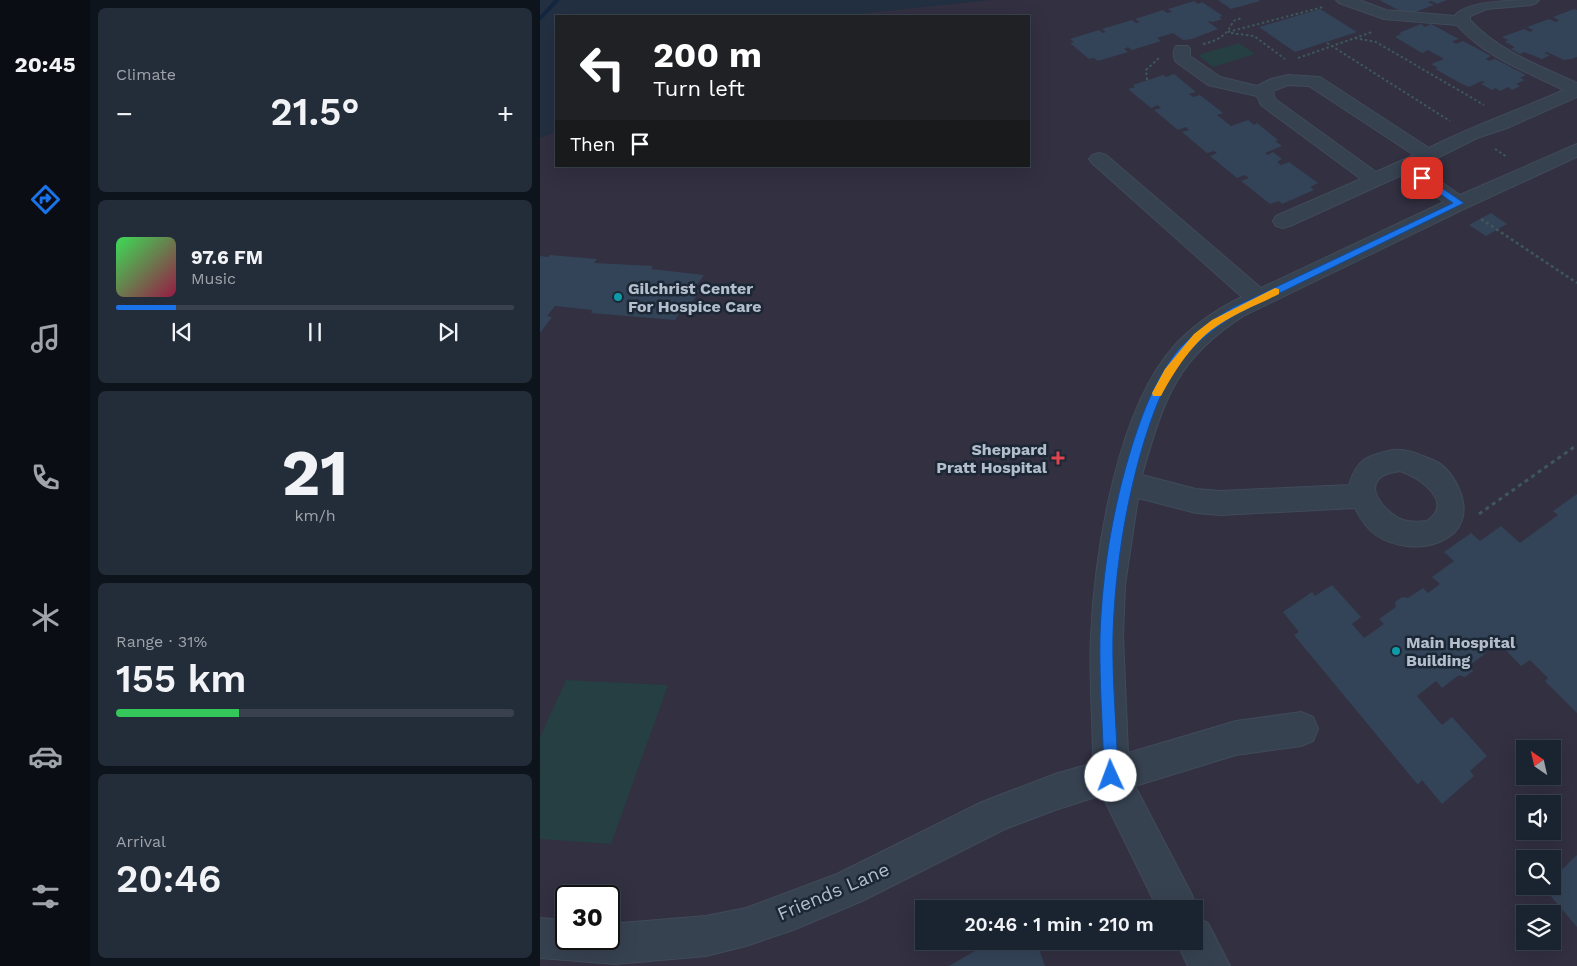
<!DOCTYPE html>
<meta charset="utf-8">
<style>
body{margin:0;font-family:"Work Sans",sans-serif;background:#232c39;color:#f1f3f6;height:100vh;display:flex;flex-direction:column;font-size:19px;white-space:nowrap}
*{box-sizing:border-box;margin:0}
p{font-size:16px;color:#9fa4ab}
.icon{flex:none;width:28px;height:28px;fill:none;stroke:currentColor;stroke-width:2;stroke-linecap:round;stroke-linejoin:round}
.map{position:relative;flex:1;overflow:hidden}
.sheet{display:flex;flex-direction:column;gap:8px;padding:8px;background:#0e141b;width:450px}
.sheet>*{flex:none}
.hud{position:absolute;left:15px;top:15px;width:475px;height:152px;border-radius:0px;box-shadow:0 5px 20px #0002,0 0 0 1px #38414d;background:#202124;color:#fff;overflow:hidden}
.needle{width:32px;rotate:326deg}
.tools{position:absolute;left:976px;top:740px;display:grid;gap:10px}
.tools a{display:grid;place-items:center;width:45px;height:45px;border-radius:0px;background:#1a2431;box-shadow:0 5px 20px #0002,0 0 0 1px #38414d;font-size:25px}
.speed{position:absolute;left:15px;top:885px;display:flex;gap:10px;font-size:25px;font-weight:700;text-align:center}
.speed>*{display:grid;place-content:center;width:65px;height:65px;border-radius:50%;background:#1a2431;box-shadow:0 5px 20px #0002,0 0 0 1px #38414d;line-height:1}
.speed .limit{border:2px solid #111;border-radius:8px;background:#fff;color:#111}
.pin{position:absolute;display:grid;place-items:center;width:42px;height:42px;color:#fff;margin:-21px;border-radius:10px;box-shadow:0 2px 8px #0006}
.me{position:absolute;width:55px;margin:-28px;rotate:358deg;stroke-linejoin:round;filter:drop-shadow(0 0 4px #0008)}
.turn{display:flex;align-items:center;gap:18px;height:105px;padding:0 15px;font-size:22px}
.turn .icon{width:65px;height:65px;stroke-width:2.5}
.turn b{display:block;font-size:35px;line-height:42px}
.then{display:flex;align-items:center;height:48px;padding:0 15px;background:#0003;gap:10px;font-size:19px}
.big{font-size:38px;font-weight:600;line-height:1.1}
.sheet .widget{flex:1;display:flex;flex-direction:column;justify-content:center;gap:8px;min-width:0;padding:0 18px;border-radius:8px;background:#232c39}
.sheet .dial{align-items:center;gap:0}
.dial b{font-size:65px;line-height:1}
.song{display:flex;align-items:center;gap:15px}
.cover{width:60px;height:60px;border-radius:8px;background:linear-gradient(135deg,hsl(130 70% 55%),hsl(340 70% 35%))}
.played{height:5px;border-radius:2px;background:linear-gradient(90deg,#1a73e8 15%,#38414d 15%)}
.keys{display:flex;justify-content:space-around;direction:ltr}
.heat{display:flex;justify-content:space-between;align-items:center;font-size:28px;direction:ltr}
.charge{height:8px;border-radius:4px;background:linear-gradient(90deg,#34c759 31%,#38414d 0)}
.trip{position:absolute;left:375px;top:900px;width:288px;height:50px;border-radius:0px;background:#1a2431;box-shadow:0 5px 20px #0002,0 0 0 1px #38414d;font-weight:600;line-height:50px;text-align:center}
main{display:flex;flex:1;min-height:0}
.tabs{display:flex;flex-direction:column;width:90px;justify-content:space-around;align-items:center;background:#0a0e14;color:#9fa4ab}
.tabs .icon{width:35px;height:35px}
.tabs .active{color:#1a73e8}
.tabs b{font-size:22px;color:#f1f3f6}
.map>svg:first-child{display:block}
.medical{fill:#323041;fill-rule:evenodd}
.green{fill:#253f42}
.lines{fill:none;stroke-linecap:round;stroke-linejoin:round}
.stream{fill:#142740;fill-rule:evenodd}
.building{fill:#344458}
.minor-casing{stroke:#404b5a;stroke-width:2}
.path-far2{stroke:#3e585a;stroke-width:2;stroke-dasharray:2.5 2.5;stroke-linecap:butt}
.path-far1{stroke:#3e585a;stroke-width:2.5;stroke-dasharray:3 3;stroke-linecap:butt}
.path{stroke:#3e585a;stroke-width:3;stroke-dasharray:4 4;stroke-linecap:butt}
.minor{fill:#374251;fill-rule:evenodd}
.route{fill:#1a73e8;stroke:#114b97}
.slow{fill:#f59e0b}
.culture-dot{fill:#0f9aa8;stroke:#1c2736;stroke-width:2}
.health-dot{fill:#e0444e;stroke:#1c2736;stroke-width:2}
.labels{text-anchor:middle;stroke-width:5;stroke-linejoin:round;paint-order:stroke}
.poi-label{font-size:16px;font-weight:bold;fill:#b3bdcb;stroke:#1c2736;text-anchor:start}
.near-street-label{font-size:19px;fill:#b3bdcb;stroke:#1c2736}
</style>
<main>
<nav class="tabs">
<b>20:45</b>
<svg class="icon active" aria-label="directions" viewBox="0 0 24 24"><path d="M12 3l9 9-9 9-9-9zM9 14v-3h6M13 9l2 2-2 2"/></svg>
<svg class="icon" aria-label="music" viewBox="0 0 24 24"><path d="M9 18V5l10-2v13"/><circle cx="6" cy="18" r="3"/><circle cx="16" cy="16" r="3"/></svg>
<svg class="icon" aria-label="phone" viewBox="0 0 24 24"><path d="M5 4h4l2 5-3 2q2 4 5 5l2-3 5 2v4C11 20 4 13 5 4z"/></svg>
<svg class="icon" aria-label="climate" viewBox="0 0 24 24"><path d="M12 3v18M4 7l16 10M4 17L20 7"/></svg>
<svg class="icon" aria-label="car" viewBox="0 0 24 24"><path d="M5 17H2v-5l4-1 3-4h7l3 4 3 1v5h-3M9 17h6M6 11h13"/><circle cx="7" cy="17" r="2"/><circle cx="17" cy="17" r="2"/></svg>
<svg class="icon" aria-label="filters" viewBox="0 0 24 24"><path d="M4 7h16M4 17h16"/><circle cx="9" cy="7" r="2"/><circle cx="15" cy="17" r="2"/></svg>
</nav>
<section class="sheet">
<div class="widget"><p>Climate</p>
<div class="heat"><a>−</a><b class="big">21.5°</b><a>+</a></div>
</div>
<div class="widget">
<div class="song"><i class="cover"></i><div><b>97.6 FM</b><p>Music</p></div></div>
<div class="played"></div>
<div class="keys"><svg class="icon" aria-label="previous" viewBox="0 0 24 24"><path d="M18 5L8 12l10 7zM5 5v14"/></svg><svg class="icon" aria-label="pause" viewBox="0 0 24 24"><path d="M8 5v14M16 5v14"/></svg><svg class="icon" aria-label="next" viewBox="0 0 24 24"><path d="M6 5l10 7-10 7zM19 5v14"/></svg></div>
</div>
<div class="widget dial"><b>21</b><p>km/h</p></div>
<div class="widget"><p>Range · 31%</p><b class="big">155 km</b><div class="charge"></div></div>
<div class="widget"><p>Arrival</p><b class="big">20:46</b></div>
</section>
<div class="map">
<svg width="1037" height="966" viewBox="0 0 1037 966">
<rect width="100%" height="100%" fill="#233041"/>
<path class="medical" d="M451,0h586v966h-1037v-828l16,-6v34h473v-150h-189zM985,749h27v27h-27zM985,804h27v27h-27zM985,859h27v27h-27zM26,896h43v43h-43zM384,909h270v32h-270zM985,914h27v27h-27z"/>
<g class="green">
<path d="M699,43l16,11 -42,13 -15,-12z"/>
<path d="M26,680l102,5 -57,159 -71,-5v-102z"/>
</g>
<g class="lines">
<path class="stream" d="M14,0h6l-20,21v-5z"/>
</g>
<g class="building">
<path d="M678,0h41l1,1 -29,8z"/>
<path d="M839,0h68l-10,4 -6,-3 -3,1 6,3 -24,9 -5,-3 -3,1z"/>
<path d="M654,1l4,3 4,-2 21,14 -4,1 3,2 -9,3 -6,-1 11,8 -26,10 -9,1 -10,-7 -16,5 4,3 -29,9 -4,-3 -4,2 4,3 -30,9 -4,-3 -5,1 -19,-16 4,-1 -4,-3 29,-9 4,3 3,-1 -4,-3 30,-9 4,3 4,-1 -5,-3 28,-9 4,3 5,-1 -4,-3z"/>
<path d="M780,9l37,23 -62,20 -36,-25z"/>
<path d="M1034,9l3,1v47l-5,2 -8,1 -17,-8 -3,1 6,2 -8,4 -18,-7 -4,2 -9,-5 4,-2 -10,-5 3,-2 -6,-3 22,-8 6,3 3,-2 -6,-3 22,-8 7,3 3,-2 -6,-3z"/>
<path d="M881,24l4,3 6,-3 28,15 -7,2 4,3 7,-3 28,15 -6,3 4,2 6,-2 31,16 -6,3 5,2 -9,4 4,2 -8,4 -4,-3 -8,4 -4,-3 -4,2 -11,-6 4,-2 -3,-1 -13,6 -9,-4 -25,-14 3,-1 -7,-4 13,-5 -16,-9 -6,3 -27,-16 6,-3 -2,-1z"/>
<path d="M634,74l22,18 -7,2 4,3 7,-2 23,18 -6,2 14,11 17,-6 6,5 3,-2 21,17 -3,1 7,5 -17,7 3,2 5,-3 9,7 -5,3 4,3 8,-3 29,21 -8,4 4,3 -32,14 -3,-3 -9,3 -29,-23 8,-3 -4,-3 -8,3 -27,-22 7,-3 -3,-2 -7,2 -25,-21 7,-2 -3,-3 -8,3 -24,-20 7,-2 -3,-3 -7,3 -23,-19 7,-2 -2,-2 30,-10 3,2z"/>
<path d="M951,213l16,11 -21,12 -17,-11z"/>
<path d="M10,255l47,4 -3,4 59,3 -2,3 53,6 -10,14 6,1 -9,14h-6l-10,16 -84,-7 1,-3 -37,-4 -8,10 5,1 -12,16v-77l8,1z"/>
<path d="M1037,494v219l-32,-32 3,-3 -18,-18 -9,6 -26,-27 -13,10 4,4 -16,12 3,6 -8,6 -6,-2 -17,13 -6,-7 -19,15 25,29 10,-8 35,39 -17,15 4,5 -32,28 -20,-24 -4,5 -124,-150 5,-3 -16,-20 29,-20 3,4 17,-11 29,32 -9,7 12,14 20,-14 -5,-5 17,-12 -1,-5 7,-5 6,1 15,-10 5,5 12,-9 -8,-7 22,-16 -10,-9 27,-19 9,8 21,-15 19,17 38,-28 -5,-4z"/>
<path d="M1037,855v72l-33,-39 8,-2v-7z"/>
<path d="M452,941h44l9,25h-96z"/>
</g>
<g class="lines">
<defs>
<g id="minor">
<path d="M796,0h23l27,10 69,6c9,-16 64,-16 84,-16l-3,3 -5,2 -44,4 -17,7v4c28,31 70,46 107,63v14l-70,31 -30,10 -58,29 41,28 117,-51v13l-111,51 -221,107c-70,44 -81,85 -103,160l54,14 25,2 128,-6c8,-26 18,-30 44,-35 13,-2 28,5 40,10 12,5 20,16 25,27 26,55 -44,74 -82,48 -10,-7 -16,-17 -21,-27l-134,7 -25,-2 -58,-15 -13,87 -2,51 5,117 108,-32 65,-9 12,5 5,12 -5,12 -12,5 -65,9 -101,31 57,109 5,14 -3,8v-8h-36l-56,-114 -47,15 -50,19 -143,72 -69,29 -47,16 -40,10 -91,8 -75,-6v-40l26,2v19h43v-15l97,-8 40,-8 91,-34 145,-72 73,-28 38,-11c0,-43 -4,-86 -2,-128 4,-84 26,-226 84,-290 19,-20 42,-36 67,-48l-150,-134 -3,-4 3,-4 7,-2 7,2 155,133 183,-86 -40,-28 -114,52 -7,2 -7,-2 -3,-5 3,-5 85,-37 -100,-74 -4,-9 -49,-11 -32,-23c-3,-5 -3,-11 0,-16h12l2,3v7l30,21 37,9 14,-7 17,-4 32,2 109,71c43,-22 90,-38 135,-58 -37,-18 -79,-33 -107,-65l-73,-6 -45,-16zM748,85l21,1 105,69 -38,17 -101,-73 -2,-8zM860,471c19,6 55,31 27,50 -8,1 -17,1 -24,-1 -12,-4 -36,-26 -25,-40 5,-7 14,-7 22,-9z"/>
<path d="M654,917l14,6 22,43h-42l-12,-25h18z"/>
</g>
</defs>
<use href="#minor" class="minor-casing"/>
<g class="path-far2">
<path d="M688,32l95,-25"/>
<path d="M691,33l23,3 31,23"/>
<path d="M815,38l21,4 108,63"/>
<path d="M787,43l123,78"/>
<path d="M663,44c14,-3 25,-9 30,-23l9,-3"/>
<path d="M758,58l74,-26"/>
<path d="M607,80l-1,-10 13,-12"/>
<path d="M955,149l12,8"/>
</g>
<path class="path-far1" d="M941,219l96,64"/>
<path class="path" d="M939,514l98,-69"/>
<use href="#minor" class="minor"/>
</g>
<path class="route" d="M879,176h5l40,27 -223,109c-20,11 -39,25 -54,42 -23,26 -34,59 -44,91 -18,61 -28,126 -30,190 -1,47 4,94 5,141l-2,5 -5,2 -5,-2 -2,-5c-1,-47 -5,-94 -4,-140 2,-64 13,-129 32,-190 11,-34 24,-70 48,-98 16,-17 34,-30 54,-41l219,-104 -34,-24z"/>
<path class="slow" d="M735,288l4,1v5c-20,10 -41,18 -59,30 -26,16 -45,46 -59,72h-8l-1,-3 13,-24 29,-35 18,-14z"/>
<g class="culture-dot">
<circle cx="78" cy="297" r="5"/>
<circle cx="856" cy="651" r="5"/>
</g>
<path class="health-dot" d="M515.5 450.5h5v5h5v5h-5v5h-5v-5h-5v-5h5z"/>
<g class="labels">
<g class="poi-label">
<text x="88" y="294">Gilchrist Center<tspan x="88" dy="18">For Hospice Care</tspan></text>
<text x="507" y="455" text-anchor="end">Sheppard<tspan x="507" dy="18">Pratt Hospital</tspan></text>
<text x="866" y="648">Main Hospital<tspan x="866" dy="18">Building</tspan></text>
</g>
<g class="near-street-label">
<text transform="translate(293 891) rotate(-23)" y="7">Friends Lane</text>
</g>
</g>
</svg>
<div class="tools">
<a><svg class="needle" viewBox="-14 -14 28 28"><path d="M0-13l5 13h-10z" fill="#e53935"/><path d="M0 13l5-13h-10z" fill="#9fa4ab"/></svg></a>
<a><svg class="icon" aria-label="sound" viewBox="0 0 24 24"><path d="M4 9h4l5-4v14l-5-4H4zM17 9q2 3 0 6"/></svg></a>
<a><svg class="icon" aria-label="search" viewBox="0 0 24 24"><circle cx="10" cy="10" r="6"/><path d="M15 15l6 6"/></svg></a>
<a><svg class="icon" aria-label="layers" viewBox="0 0 24 24"><path d="M12 4l9 5-9 5-9-5zM3 14l9 5 9-5"/></svg></a>
</div>
<div class="speed"><div class="limit">30</div></div>
<div class="pin" style="left:882px;top:178px;background:#d93025"><svg class="icon" aria-label="arrive" viewBox="0 0 24 24"><path d="M6 21V4h12l-3 4 3 4H6"/></svg></div>
<svg class="me" style="left:571px;top:776px" viewBox="-20 -20 40 40"><circle r="19" fill="#fff"/><path d="M0-13L10 11 0 6-10 11z" fill="#1a73e8"/></svg>
<div class="trip">20:46 · 1 min · 210 m</div>
<div class="hud">
<div class="turn"><svg class="icon" aria-label="left" viewBox="0 0 24 24"><path d="M17 20v-9H6M10 6l-5 5 5 5"/></svg><div><b>200 m</b>Turn left</div></div>
<div class="then">Then<svg class="icon" aria-label="arrive" viewBox="0 0 24 24"><path d="M6 21V4h12l-3 4 3 4H6"/></svg></div>
</div>
</div>
</main>
